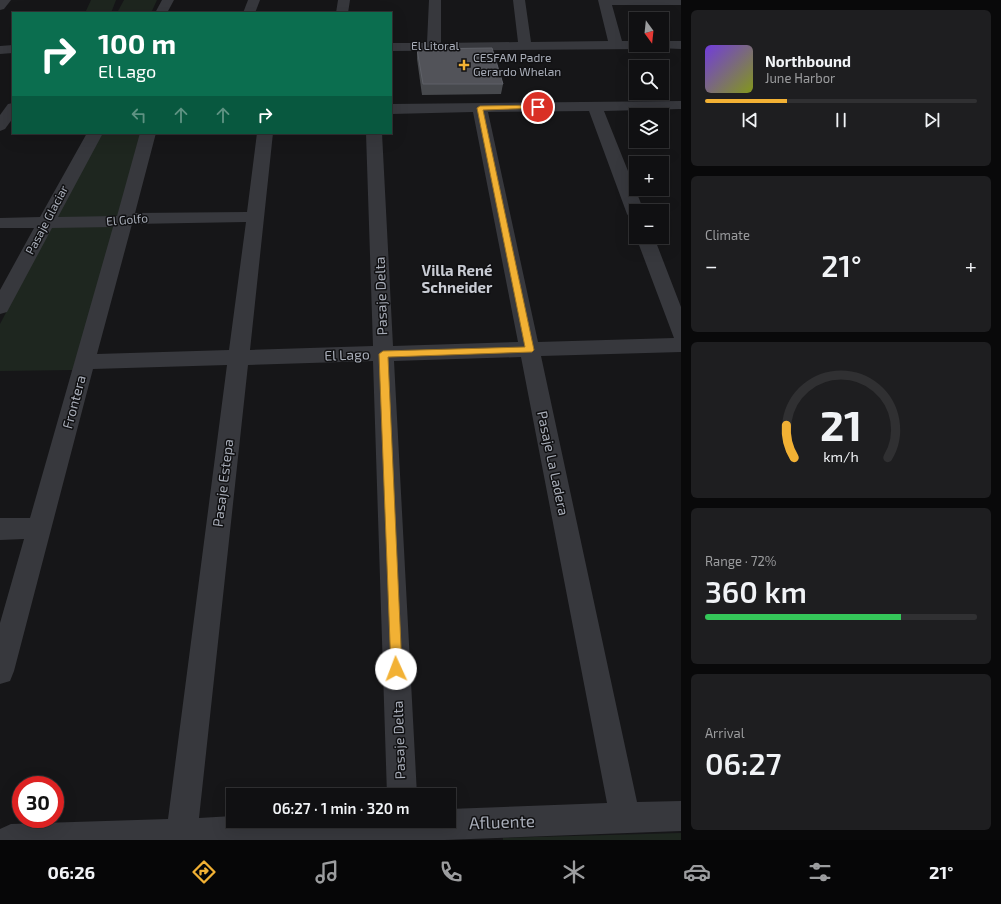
<!DOCTYPE html>
<meta charset="utf-8">
<style>
body{margin:0;font-family:"Exo 2",sans-serif;background:#1e1e20;color:#f1f3f6;height:100vh;display:flex;flex-direction:column;font-size:15px;white-space:nowrap}
*{box-sizing:border-box;margin:0}
p{font-size:13px;color:#9c9d9f}
.icon{flex:none;width:22px;height:22px;fill:none;stroke:currentColor;stroke-width:2;stroke-linecap:round;stroke-linejoin:round}
.map{position:relative;flex:1;overflow:hidden}
.details{display:flex;flex-direction:column;gap:10px;padding:10px;background:#09090a;width:320px}
.details>*{flex:none}
.hud{position:absolute;left:12px;top:12px;width:380px;height:122px;border-radius:0px;box-shadow:0 4px 16px #0002,0 0 0 1px #303032;background:#0b6e4f;color:#fff;overflow:hidden}
.needle{width:26px;rotate:165deg}
.controls{position:absolute;left:629px;top:12px;display:grid;gap:8px}
.controls a{display:grid;place-items:center;width:40px;height:40px;border-radius:0px;background:#101012;box-shadow:0 4px 16px #0002,0 0 0 1px #303032;font-size:20px}
.speed{position:absolute;left:12px;top:776px;display:flex;gap:8px;font-size:20px;font-weight:700;text-align:center}
.speed>*{display:grid;place-content:center;width:52px;height:52px;border-radius:50%;background:#101012;box-shadow:0 4px 16px #0002,0 0 0 1px #303032;line-height:1}
.speed .limit{border:6px solid #d22;background:#fff;color:#111}
.pin{position:absolute;display:grid;place-items:center;width:34px;height:34px;color:#fff;margin:-17px;border:2px solid #fff;border-radius:50%;box-shadow:0 1px 4px #0007}
.me{position:absolute;width:44px;margin:-22px;rotate:358deg;stroke-linejoin:round;filter:drop-shadow(0 0 3px #0008)}
.turn{display:flex;align-items:center;gap:14px;height:84px;padding:0 20px;font-size:18px}
.turn .icon{width:52px;height:52px;stroke-width:2.5}
.turn b{display:block;font-size:28px;line-height:34px}
.lanes{display:flex;align-items:center;height:38px;padding:0 20px;background:#0003;justify-content:center;gap:20px;direction:ltr}
.lanes .off{opacity:.35}
.big{font-size:30px;font-weight:600;line-height:1.1}
.details .widget{flex:1;display:flex;flex-direction:column;justify-content:center;gap:6px;min-width:0;padding:0 14px;border-radius:6px;background:#1e1e20}
.details .dial{align-items:center;gap:0}
.dial svg{height:104px;overflow:visible;fill:none;stroke:#303032;stroke-width:7;stroke-linecap:round;text-anchor:middle}
.dial text{fill:#f1f3f6;stroke:none}
.song{display:flex;align-items:center;gap:12px}
.cover{width:48px;height:48px;border-radius:6px;background:linear-gradient(135deg,hsl(260 70% 55%),hsl(70 70% 35%))}
.played{height:4px;border-radius:2px;background:linear-gradient(90deg,#f2b134 30%,#303032 30%)}
.keys{display:flex;justify-content:space-around;direction:ltr}
.heat{display:flex;justify-content:space-between;align-items:center;font-size:22px;direction:ltr}
.charge{height:6px;border-radius:3px;background:linear-gradient(90deg,#34c759 72%,#303032 0)}
.trip{position:absolute;left:226px;top:788px;width:230px;height:40px;border-radius:0px;background:#101012;box-shadow:0 4px 16px #0002,0 0 0 1px #303032;font-weight:600;line-height:40px;text-align:center}
.tab-bar{display:flex;height:64px;justify-content:space-around;align-items:center;background:#060607;color:#9c9d9f}
.tab-bar .icon{width:28px;height:28px}
.tab-bar .current{color:#f2b134}
.tab-bar b{font-size:18px;color:#f1f3f6}
main{display:flex;flex:1;min-height:0}
.map>svg:first-child{display:block}
.green{fill:#1e261f}
.lines{fill:none;stroke-linecap:round;stroke-linejoin:round}
.minor{fill:#37383d;fill-rule:evenodd}
.wall{fill:#47494d}
.building{fill:#525359;stroke:#5f6168}
.route{fill:#f2b134;stroke:#9d7322}
.poi-dot{fill:#f2b134;stroke:#111113;stroke-width:1.5}
.labels{text-anchor:middle;stroke-width:3;stroke-linejoin:round;paint-order:stroke}
.far-street-label{font-size:12px;fill:#a8adb8;stroke:#111113}
.far-poi-label{font-size:12px;fill:#a8adb8;stroke:#111113;text-anchor:start}
.street-label{font-size:14px;fill:#a8adb8;stroke:#111113}
.neighbourhood-label{font-size:15px;font-weight:bold;fill:#c9ccd4;stroke:#111113}
.near-street-label{font-size:17px;fill:#a8adb8;stroke:#111113}
</style>
<main>
<div class="map">
<svg width="681" height="840" viewBox="0 0 681 840">
<rect width="100%" height="100%" fill="#161618"/>
<g class="green">
<path d="M91,0h25l-5,13h-26z"/>
<path d="M124,0h33l-6,13h-34z"/>
<path d="M101,133h40l-67,237 -74,1v-47z"/>
<path d="M681,833v7h-178v-2z"/>
</g>
<g class="lines">
<g class="minor">
<path d="M0,0h11l-7,9 -4,1z"/>
<path d="M162,0h12l-7,13h-12z"/>
<path d="M248,0h12l-5,13h-12z"/>
<path d="M338,0h12l-2,13h-12z"/>
<path d="M429,0h12v43l77,-1 -5,-42h12l6,42 77,-1 -10,-41h83v5h-69l10,36h14v4h18l-2,3 -5,1 -256,2v-8h36z"/>
<path d="M662,41h19v8l-24,-1 -2,-3h7z"/>
<path d="M13,45v8l-13,1v-8z"/>
<path d="M681,101v8l-77,2 40,100h-8v8l-6,-1 -3,-4 -38,-103 -101,1 50,230 136,-4 -38,-101h18l27,70v45l-140,4 96,446 44,-1v30l-236,9h-445v-11l11,-5 157,-5 59,-454 -134,4 -79,302 -4,10 -10,3v-61l24,-84 -24,1v-22h30l83,-291 -61,1 -45,84 -7,2v-24l34,-62h-34v-10l40,-1 47,-84h16l-45,84 59,-1 23,-83h16l-21,80 112,-1 10,-79h16l-23,217 123,-4 -7,-213h16l11,213 125,-4 -45,-230 -82,2v-10zM246,222l-17,128 -132,4 35,-130zM521,357l86,446 -158,6v12h-216v-5l-34,2 49,-453 125,-4 14,434h30l-23,-434z"/>
<path d="M13,103v15l-8,11 -5,2v-16l8,-11z"/>
</g>
</g>
<path class="wall" d="M417,49l86,35 -2,10 -79,1 -5,-36z"/>
<path class="building" d="M492,48l11,36h-80l-6,-35z"/>
<path class="route" d="M538,105l2,1v2l-57,2 51,240 -2,2 -144,5 14,312 -2,4 -4,1 -4,-1 -1,-4 -12,-315 4,-3 142,-4 -48,-239 3,-2z"/>
<path class="poi-dot" d="M462 59h4v4h4v4h-4v4h-4v-4h-4v-4h4z"/>
<g class="labels">
<g class="far-street-label">
<text x="435" y="50">El Litoral</text>
<text transform="translate(47 220) rotate(-62)" y="4">Pasaje Glaciar</text>
<text transform="translate(127 220) rotate(-5)" y="4">El Golfo</text>
</g>
<g class="far-poi-label">
<text x="473" y="62">CESFAM Padre<tspan x="473" dy="14">Gerardo Whelan</tspan></text>
</g>
<g class="street-label">
<text transform="translate(381 296) rotate(-92)" y="5">Pasaje Delta</text>
<text transform="translate(347 355) rotate(-2)" y="5">El Lago</text>
<text transform="translate(74 402) rotate(-75)" y="5">Frontera</text>
<text transform="translate(553 463) rotate(78)" y="5">Pasaje La Ladera</text>
<text transform="translate(223 483) rotate(-83)" y="5">Pasaje Estepa</text>
<text transform="translate(399 740) rotate(-92)" y="5">Pasaje Delta</text>
</g>
<g class="neighbourhood-label">
<text x="457" y="276">Villa René<tspan x="457" dy="17">Schneider</tspan></text>
</g>
<g class="near-street-label">
<text transform="translate(502 822) rotate(-2)" y="6">Afluente</text>
</g>
</g>
</svg>
<div class="controls">
<a><svg class="needle" viewBox="-14 -14 28 28"><path d="M0-13l5 13h-10z" fill="#e53935"/><path d="M0 13l5-13h-10z" fill="#9c9d9f"/></svg></a>
<a><svg class="icon" aria-label="search" viewBox="0 0 24 24"><circle cx="10" cy="10" r="6"/><path d="M15 15l6 6"/></svg></a>
<a><svg class="icon" aria-label="layers" viewBox="0 0 24 24"><path d="M12 4l9 5-9 5-9-5zM3 14l9 5 9-5"/></svg></a>
<a>+</a>
<a>−</a>
</div>
<div class="speed"><div class="limit">30</div></div>
<div class="pin" style="left:538px;top:107px;background:#d93025"><svg class="icon" aria-label="arrive" viewBox="0 0 24 24"><path d="M6 21V4h12l-3 4 3 4H6"/></svg></div>
<svg class="me" style="left:396px;top:669px" viewBox="-20 -20 40 40"><circle r="19" fill="#fff"/><path d="M0-13L10 11 0 6-10 11z" fill="#f2b134"/></svg>
<div class="trip">06:27 · 1 min · 320 m</div>
<div class="hud">
<div class="turn"><svg class="icon" aria-label="right" viewBox="0 0 24 24"><path d="M7 20v-9h11M14 6l5 5-5 5"/></svg><div><b>100 m</b>El Lago</div></div>
<div class="lanes"><svg class="icon off" aria-label="left" viewBox="0 0 24 24"><path d="M17 20v-9H6M10 6l-5 5 5 5"/></svg><svg class="icon off" aria-label="ahead" viewBox="0 0 24 24"><path d="M12 20V5M6 11l6-6 6 6"/></svg><svg class="icon off" aria-label="ahead" viewBox="0 0 24 24"><path d="M12 20V5M6 11l6-6 6 6"/></svg><svg class="icon" aria-label="right" viewBox="0 0 24 24"><path d="M7 20v-9h11M14 6l5 5-5 5"/></svg></div>
</div>
</div>
<section class="details">
<div class="widget">
<div class="song"><i class="cover"></i><div><b>Northbound</b><p>June Harbor</p></div></div>
<div class="played"></div>
<div class="keys"><svg class="icon" aria-label="previous" viewBox="0 0 24 24"><path d="M18 5L8 12l10 7zM5 5v14"/></svg><svg class="icon" aria-label="pause" viewBox="0 0 24 24"><path d="M8 5v14M16 5v14"/></svg><svg class="icon" aria-label="next" viewBox="0 0 24 24"><path d="M6 5l10 7-10 7zM19 5v14"/></svg></div>
</div>
<div class="widget"><p>Climate</p>
<div class="heat"><a>−</a><b class="big">21°</b><a>+</a></div>
</div>
<div class="widget dial"><svg viewBox="0 0 100 80">
<path d="M14 69A42 42 0 1 1 86 69"/>
<path d="M14 69A42 42 0 0 1 8 44" stroke="#f2b134"/>
<text x="50" y="56" font-size="32" font-weight="700">21</text>
<text x="50" y="72" font-size="11">km/h</text>
</svg></div>
<div class="widget"><p>Range · 72%</p><b class="big">360 km</b><div class="charge"></div></div>
<div class="widget"><p>Arrival</p><b class="big">06:27</b></div>
</section>
</main>
<nav class="tab-bar">
<b>06:26</b>
<svg class="icon current" aria-label="directions" viewBox="0 0 24 24"><path d="M12 3l9 9-9 9-9-9zM9 14v-3h6M13 9l2 2-2 2"/></svg>
<svg class="icon" aria-label="music" viewBox="0 0 24 24"><path d="M9 18V5l10-2v13"/><circle cx="6" cy="18" r="3"/><circle cx="16" cy="16" r="3"/></svg>
<svg class="icon" aria-label="phone" viewBox="0 0 24 24"><path d="M5 4h4l2 5-3 2q2 4 5 5l2-3 5 2v4C11 20 4 13 5 4z"/></svg>
<svg class="icon" aria-label="climate" viewBox="0 0 24 24"><path d="M12 3v18M4 7l16 10M4 17L20 7"/></svg>
<svg class="icon" aria-label="car" viewBox="0 0 24 24"><path d="M5 17H2v-5l4-1 3-4h7l3 4 3 1v5h-3M9 17h6M6 11h13"/><circle cx="7" cy="17" r="2"/><circle cx="17" cy="17" r="2"/></svg>
<svg class="icon" aria-label="filters" viewBox="0 0 24 24"><path d="M4 7h16M4 17h16"/><circle cx="9" cy="7" r="2"/><circle cx="15" cy="17" r="2"/></svg>
<b>21°</b>
</nav>
